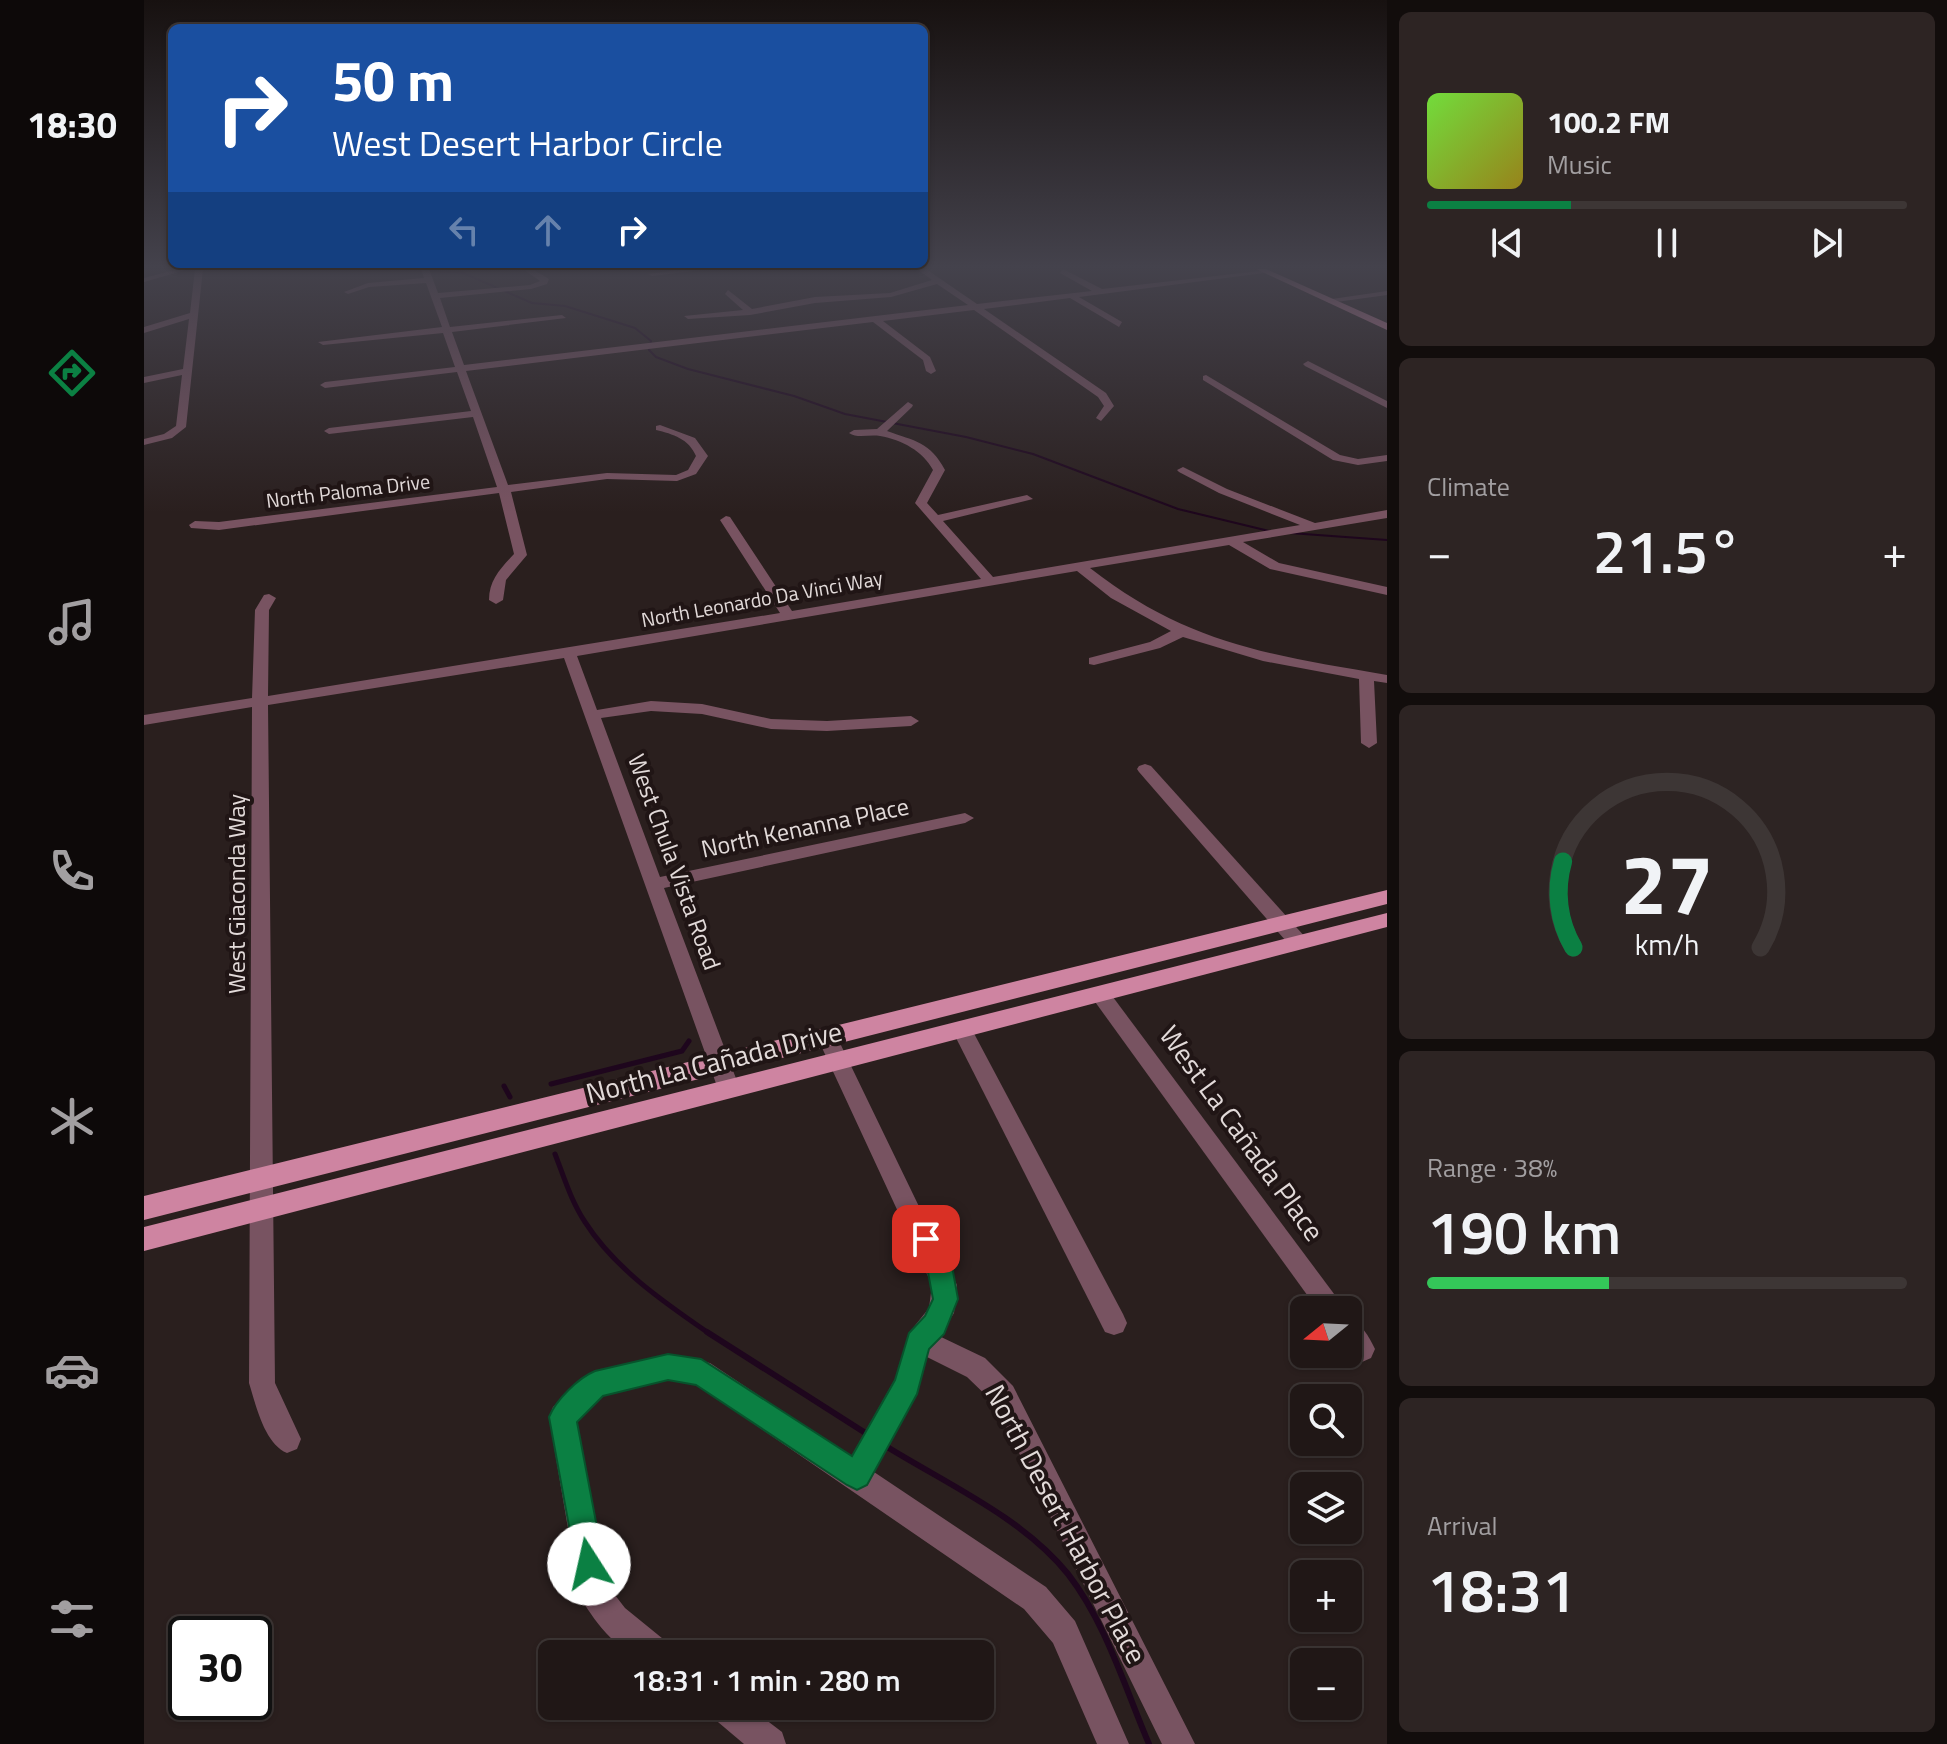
<!DOCTYPE html>
<meta charset="utf-8">
<style>
body{margin:0;font-family:"Titillium Web",sans-serif;background:#2d2423;color:#f1f3f6;height:100vh;display:flex;flex-direction:column;font-size:30px;white-space:nowrap}
*{box-sizing:border-box;margin:0}
p{font-size:26px;color:#a29fa1}
.icon{flex:none;width:44px;height:44px;fill:none;stroke:currentColor;stroke-width:2;stroke-linecap:round;stroke-linejoin:round}
.map{position:relative;flex:1;overflow:hidden}
.panel{display:flex;flex-direction:column;gap:12px;padding:12px;background:#120d0c;width:560px}
.panel>*{flex:none}
.guide{position:absolute;left:24px;top:24px;width:760px;height:244px;border-radius:12px;box-shadow:0 2px 6px #0004,0 0 0 2px #3d3635;background:#1a4fa0;color:#fff;overflow:hidden}
.needle{width:52px;rotate:252deg}
.controls{position:absolute;left:1146px;top:1296px;display:grid;gap:16px}
.controls a{display:grid;place-items:center;width:72px;height:72px;border-radius:12px;background:#201716;box-shadow:0 2px 6px #0004,0 0 0 2px #3d3635;font-size:40px}
.speed{position:absolute;left:24px;top:1616px;display:flex;gap:16px;font-size:40px;font-weight:700;text-align:center}
.speed>*{display:grid;place-content:center;width:104px;height:104px;border-radius:50%;background:#201716;box-shadow:0 2px 6px #0004,0 0 0 2px #3d3635;line-height:1}
.speed .limit{border:4px solid #111;border-radius:12px;background:#fff;color:#111}
.pin{position:absolute;display:grid;place-items:center;width:68px;height:68px;color:#fff;margin:-34px;border-radius:16px;box-shadow:0 4px 12px #0006}
.me{position:absolute;width:88px;margin:-44px;rotate:350deg;stroke-linejoin:round;filter:drop-shadow(0 0 6px #0008)}
.turn{display:flex;align-items:center;gap:28px;height:168px;padding:0 32px;font-size:36px}
.turn .icon{width:104px;height:104px;stroke-width:2.5}
.turn b{display:block;font-size:56px;line-height:68px}
.lanes{display:flex;align-items:center;height:76px;padding:0 32px;background:#0003;justify-content:center;gap:40px;direction:ltr}
.lanes .off{opacity:.35}
.big{font-size:60px;font-weight:600;line-height:1.1}
.panel .tile{flex:1;display:flex;flex-direction:column;justify-content:center;gap:12px;min-width:0;padding:0 28px;border-radius:12px;background:#2d2423}
.panel .dial{align-items:center;gap:0}
.dial svg{height:208px;overflow:visible;fill:none;stroke:#3d3635;stroke-width:7;stroke-linecap:round;text-anchor:middle}
.dial text{fill:#f1f3f6;stroke:none}
.song{display:flex;align-items:center;gap:24px}
.cover{width:96px;height:96px;border-radius:12px;background:linear-gradient(135deg,hsl(100 70% 55%),hsl(50 70% 35%))}
.played{height:8px;border-radius:4px;background:linear-gradient(90deg,#0b8043 30%,#3d3635 30%)}
.keys{display:flex;justify-content:space-around;direction:ltr}
.heat{display:flex;justify-content:space-between;align-items:center;font-size:44px;direction:ltr}
.charge{height:12px;border-radius:6px;background:linear-gradient(90deg,#34c759 38%,#3d3635 0)}
.trip{position:absolute;left:394px;top:1640px;width:456px;height:80px;border-radius:12px;background:#201716;box-shadow:0 2px 6px #0004,0 0 0 2px #3d3635;font-weight:600;line-height:80px;text-align:center}
main{display:flex;flex:1;min-height:0}
.tab-bar{display:flex;flex-direction:column;width:144px;justify-content:space-around;align-items:center;background:#0d0909;color:#a29fa1}
.tab-bar .icon{width:56px;height:56px}
.tab-bar .active{color:#0b8043}
.tab-bar b{font-size:36px;color:#f1f3f6}
.map>svg:first-child{display:block}
.lines{fill:none;stroke-linecap:round;stroke-linejoin:round}
.stream-far2{stroke:#1e061d;stroke-width:2}
.stream-far1{stroke:#1e061d;stroke-width:5}
.stream{stroke:#1e061d;stroke-width:6}
.minor{fill:#785361;fill-rule:evenodd}
.major{fill:#ce84a1;fill-rule:evenodd}
.route{fill:#0b8043;stroke:#07532c;stroke-width:2}
.labels{text-anchor:middle;stroke-width:8;stroke-linejoin:round;paint-order:stroke}
.far-street-label{font-size:20px;fill:#e2dad9;stroke:#201515}
.street-label{font-size:24px;fill:#e2dad9;stroke:#201515}
.near-street-label{font-size:28px;fill:#e2dad9;stroke:#201515}
</style>
<main>
<nav class="tab-bar">
<b>18:30</b>
<svg class="icon active" aria-label="directions" viewBox="0 0 24 24"><path d="M12 3l9 9-9 9-9-9zM9 14v-3h6M13 9l2 2-2 2"/></svg>
<svg class="icon" aria-label="music" viewBox="0 0 24 24"><path d="M9 18V5l10-2v13"/><circle cx="6" cy="18" r="3"/><circle cx="16" cy="16" r="3"/></svg>
<svg class="icon" aria-label="phone" viewBox="0 0 24 24"><path d="M5 4h4l2 5-3 2q2 4 5 5l2-3 5 2v4C11 20 4 13 5 4z"/></svg>
<svg class="icon" aria-label="climate" viewBox="0 0 24 24"><path d="M12 3v18M4 7l16 10M4 17L20 7"/></svg>
<svg class="icon" aria-label="car" viewBox="0 0 24 24"><path d="M5 17H2v-5l4-1 3-4h7l3 4 3 1v5h-3M9 17h6M6 11h13"/><circle cx="7" cy="17" r="2"/><circle cx="17" cy="17" r="2"/></svg>
<svg class="icon" aria-label="filters" viewBox="0 0 24 24"><path d="M4 7h16M4 17h16"/><circle cx="9" cy="7" r="2"/><circle cx="15" cy="17" r="2"/></svg>
</nav>
<div class="map">
<svg width="1243" height="1744" viewBox="0 0 1243 1744">
<rect width="100%" height="100%" fill="#2a1f1e"/>
<g class="lines">
<g class="stream-far2">
<path d="M257,269l62,4 69,30 33,3 70,22 16,13 -2,9 7,7 32,12 106,27 51,18 121,23 67,17 145,55 91,22"/>
<path d="M1146,533l97,7"/>
</g>
<g class="stream-far1">
<path d="M407,1084l131,-33 7,-10"/>
<path d="M360,1086l6,11"/>
<path d="M411,1154c9,23 16,47 30,68 30,47 80,81 125,112"/>
</g>
<g class="stream">
<path d="M563,1332l160,102"/>
<path d="M740,1445c61,38 138,72 184,129 38,49 57,114 81,170"/>
</g>
<g class="minor">
<path d="M34,269h11l-45,13v-4z"/>
<path d="M51,269h8l-17,158 -14,11 -28,7v-6l20,-5 12,-8 6,-51 -38,8v-6l39,-8 6,-50 -45,14v-6l46,-14z"/>
<path d="M277,269h8l9,24 92,-8 10,-4 -17,-12h9l17,10 -2,5 -16,5 -91,9 10,29 112,-12 4,3 -114,14 12,33 504,-60 -31,-21 -46,13 -76,6 -65,12 -62,4 -4,-3 59,-6 -18,-16 3,-4 24,19 63,-12 75,-4 42,-13 -15,-11h9l51,35 115,-13 -32,-18 3,-4 39,20 166,-19 4,2 -193,25 43,25 -3,5 -49,-29 -86,11 122,84 8,13 -13,15 -5,-3 8,-12 -6,-9 -124,-87 -91,11 47,36 6,14 -5,3 -5,-3 -3,-11 -50,-38 -407,49 42,114 99,-12 69,2 12,-5 8,-14c-7,-17 -23,-22 -40,-26v-4l4,-1 35,13 13,18 -12,18 -19,7 -70,-2 -96,13 16,63 -21,25 -3,20 -7,4 -7,-4c0,-20 12,-32 25,-46l-15,-61 -280,37 -28,-2 -2,-3 6,-4 24,1 278,-35 -24,-70 -144,17 -5,-3 5,-3 142,-17 -14,-39 -132,16 -5,-3 5,-3 130,-15 -12,-34 -120,12 -5,-3 124,-15 -16,-44 -57,4 -21,7 -4,-2 24,-9 56,-5z"/>
<path d="M541,269h25l-58,7 -4,-2z"/>
<path d="M1243,291v4l-58,8 -4,-3z"/>
<path d="M1164,361l79,40v7l-82,-42 -2,-2z"/>
<path d="M1062,375l134,80 18,4 29,-4v6l-29,4 -25,-5 -130,-80v-4z"/>
<path d="M764,402l5,3 -1,2 -25,24c28,10 43,11 58,39l-18,33 11,12 89,-20 6,4 -90,22 50,56 307,-52 -81,-32 -40,-21 -2,-2 6,-3 44,22 88,34 72,-13v8l-144,24 36,21 108,24v8l-117,-26 -41,-24 -139,23c97,76 180,87 297,107v8l-13,-2 3,62 -8,5 -8,-5 -2,-64 -96,-18 -80,-24 -23,11 -66,17 -5,-1v-6l61,-16 21,-11 -60,-33 -34,-27 -500,85 20,54 54,-9 51,3 69,15 56,2 84,-5 8,5 -8,5 -84,5 -56,-2 -69,-15 -51,-3 -50,7 59,159 305,-64 9,5 -9,5 -301,65 76,201 -3,6 -8,3 -8,-3 -3,-6 -154,-431 -296,47 7,678 26,56 -4,10 -10,4c-23,-10 -31,-48 -38,-70l3,-676 -108,18v-10l108,-17 3,-88 9,-15 5,-1 7,4 -7,12 -1,86 512,-83 -60,-93 6,-4 4,1 62,94 189,-32 -66,-76 18,-33c-10,-19 -31,-30 -53,-34 -11,-2 -22,3 -31,-3l5,-3 23,-1z"/>
<path d="M1001,764l6,2 155,172 3,5 -3,5h-14l-153,-176 -2,-3 2,-3z"/>
<path d="M956,987l7,2 239,321h-28l-225,-311 -3,-5 3,-5z"/>
<path d="M818,1022l7,2 154,290 4,9 -4,9 -9,3 -9,-3 -153,-302 3,-6z"/>
<path d="M683,1029l7,2 3,6 120,248 -3,28 -15,23 46,22 28,28 182,358h-33l-167,-340 -28,-27 -40,-20 -11,36 -42,79 172,115 29,34 54,123h-32l-44,-101 -29,-34 -328,-225 -28,-4 -66,16 -25,26 31,164 17,22 43,35 5,11c-12,0 -28,3 -39,0 -19,-5 -48,-43 -55,-61l-30,-176 4,-10 33,-31 82,-22 42,9 141,94 44,-78 14,-46 20,-25 3,-23 -115,-248 3,-6z"/>
<path d="M1204,1318c13,5 21,18 27,31l-4,9 -9,4c-19,-8 -14,-26 -14,-44z"/>
<path d="M563,1706h41l34,26 4,12h-42l-32,-27z"/>
</g>
<g class="major">
<path d="M1112,269h10l121,54v7z"/>
<path d="M1243,890v14l-1243,316v-24z"/>
<path d="M1243,913v14l-1243,324v-24z"/>
</g>
</g>
<linearGradient id="sky" x2="0" y2="1"><stop stop-color="#171110"/><stop offset="0.52" stop-color="#44424c"/><stop offset="1" stop-color="#44424c" stop-opacity="0"/></linearGradient>
<rect width="1243" height="513" fill="url(#sky)"/>
<path class="route" d="M782,1228l9,4 17,34 6,33 -14,35 -15,15 -12,45 -50,91 -10,5 -10,-5 -151,-100 -28,-5 -65,16 -26,26 27,142 -5,11 -10,4 -11,-4 -29,-158c7,-17 29,-39 46,-46l73,-17 33,5 151,97 43,-76 14,-47 16,-17 8,-17 -6,-32 -13,-28 4,-7z"/>
<g class="labels">
<g class="far-street-label">
<text transform="translate(204 491) rotate(-7)" y="7">North Paloma Drive</text>
<text transform="translate(618 599) rotate(-10)" y="7">North Leonardo Da Vinci Way</text>
</g>
<g class="street-label">
<text transform="translate(661 828) rotate(-12)" y="8">North Kenanna Place</text>
<text transform="translate(530 862) rotate(70)" y="8">West Chula Vista Road</text>
<text transform="translate(93 894) rotate(-90)" y="8">West Giaconda Way</text>
</g>
<g class="near-street-label">
<text transform="translate(570 1062) rotate(-14)" y="10">North La Cañada Drive</text>
<text transform="translate(1098 1133) rotate(54)" y="10">West La Cañada Place</text>
<text transform="translate(922 1524) rotate(62)" y="10">North Desert Harbor Place</text>
</g>
</g>
</svg>
<div class="controls">
<a><svg class="needle" viewBox="-14 -14 28 28"><path d="M0-13l5 13h-10z" fill="#e53935"/><path d="M0 13l5-13h-10z" fill="#a29fa1"/></svg></a>
<a><svg class="icon" aria-label="search" viewBox="0 0 24 24"><circle cx="10" cy="10" r="6"/><path d="M15 15l6 6"/></svg></a>
<a><svg class="icon" aria-label="layers" viewBox="0 0 24 24"><path d="M12 4l9 5-9 5-9-5zM3 14l9 5 9-5"/></svg></a>
<a>+</a>
<a>−</a>
</div>
<div class="speed"><div class="limit">30</div></div>
<div class="pin" style="left:782px;top:1239px;background:#d93025"><svg class="icon" aria-label="arrive" viewBox="0 0 24 24"><path d="M6 21V4h12l-3 4 3 4H6"/></svg></div>
<svg class="me" style="left:445px;top:1564px" viewBox="-20 -20 40 40"><circle r="19" fill="#fff"/><path d="M0-13L10 11 0 6-10 11z" fill="#0b8043"/></svg>
<div class="trip">18:31 · 1 min · 280 m</div>
<div class="guide">
<div class="turn"><svg class="icon" aria-label="right" viewBox="0 0 24 24"><path d="M7 20v-9h11M14 6l5 5-5 5"/></svg><div><b>50 m</b>West Desert Harbor Circle</div></div>
<div class="lanes"><svg class="icon off" aria-label="left" viewBox="0 0 24 24"><path d="M17 20v-9H6M10 6l-5 5 5 5"/></svg><svg class="icon off" aria-label="ahead" viewBox="0 0 24 24"><path d="M12 20V5M6 11l6-6 6 6"/></svg><svg class="icon" aria-label="right" viewBox="0 0 24 24"><path d="M7 20v-9h11M14 6l5 5-5 5"/></svg></div>
</div>
</div>
<section class="panel">
<div class="tile">
<div class="song"><i class="cover"></i><div><b>100.2 FM</b><p>Music</p></div></div>
<div class="played"></div>
<div class="keys"><svg class="icon" aria-label="previous" viewBox="0 0 24 24"><path d="M18 5L8 12l10 7zM5 5v14"/></svg><svg class="icon" aria-label="pause" viewBox="0 0 24 24"><path d="M8 5v14M16 5v14"/></svg><svg class="icon" aria-label="next" viewBox="0 0 24 24"><path d="M6 5l10 7-10 7zM19 5v14"/></svg></div>
</div>
<div class="tile"><p>Climate</p>
<div class="heat"><a>−</a><b class="big">21.5°</b><a>+</a></div>
</div>
<div class="tile dial"><svg viewBox="0 0 100 80">
<path d="M14 69A42 42 0 1 1 86 69"/>
<path d="M14 69A42 42 0 0 1 10 36" stroke="#0b8043"/>
<text x="50" y="56" font-size="32" font-weight="700">27</text>
<text x="50" y="72" font-size="11">km/h</text>
</svg></div>
<div class="tile"><p>Range · 38%</p><b class="big">190 km</b><div class="charge"></div></div>
<div class="tile"><p>Arrival</p><b class="big">18:31</b></div>
</section>
</main>
